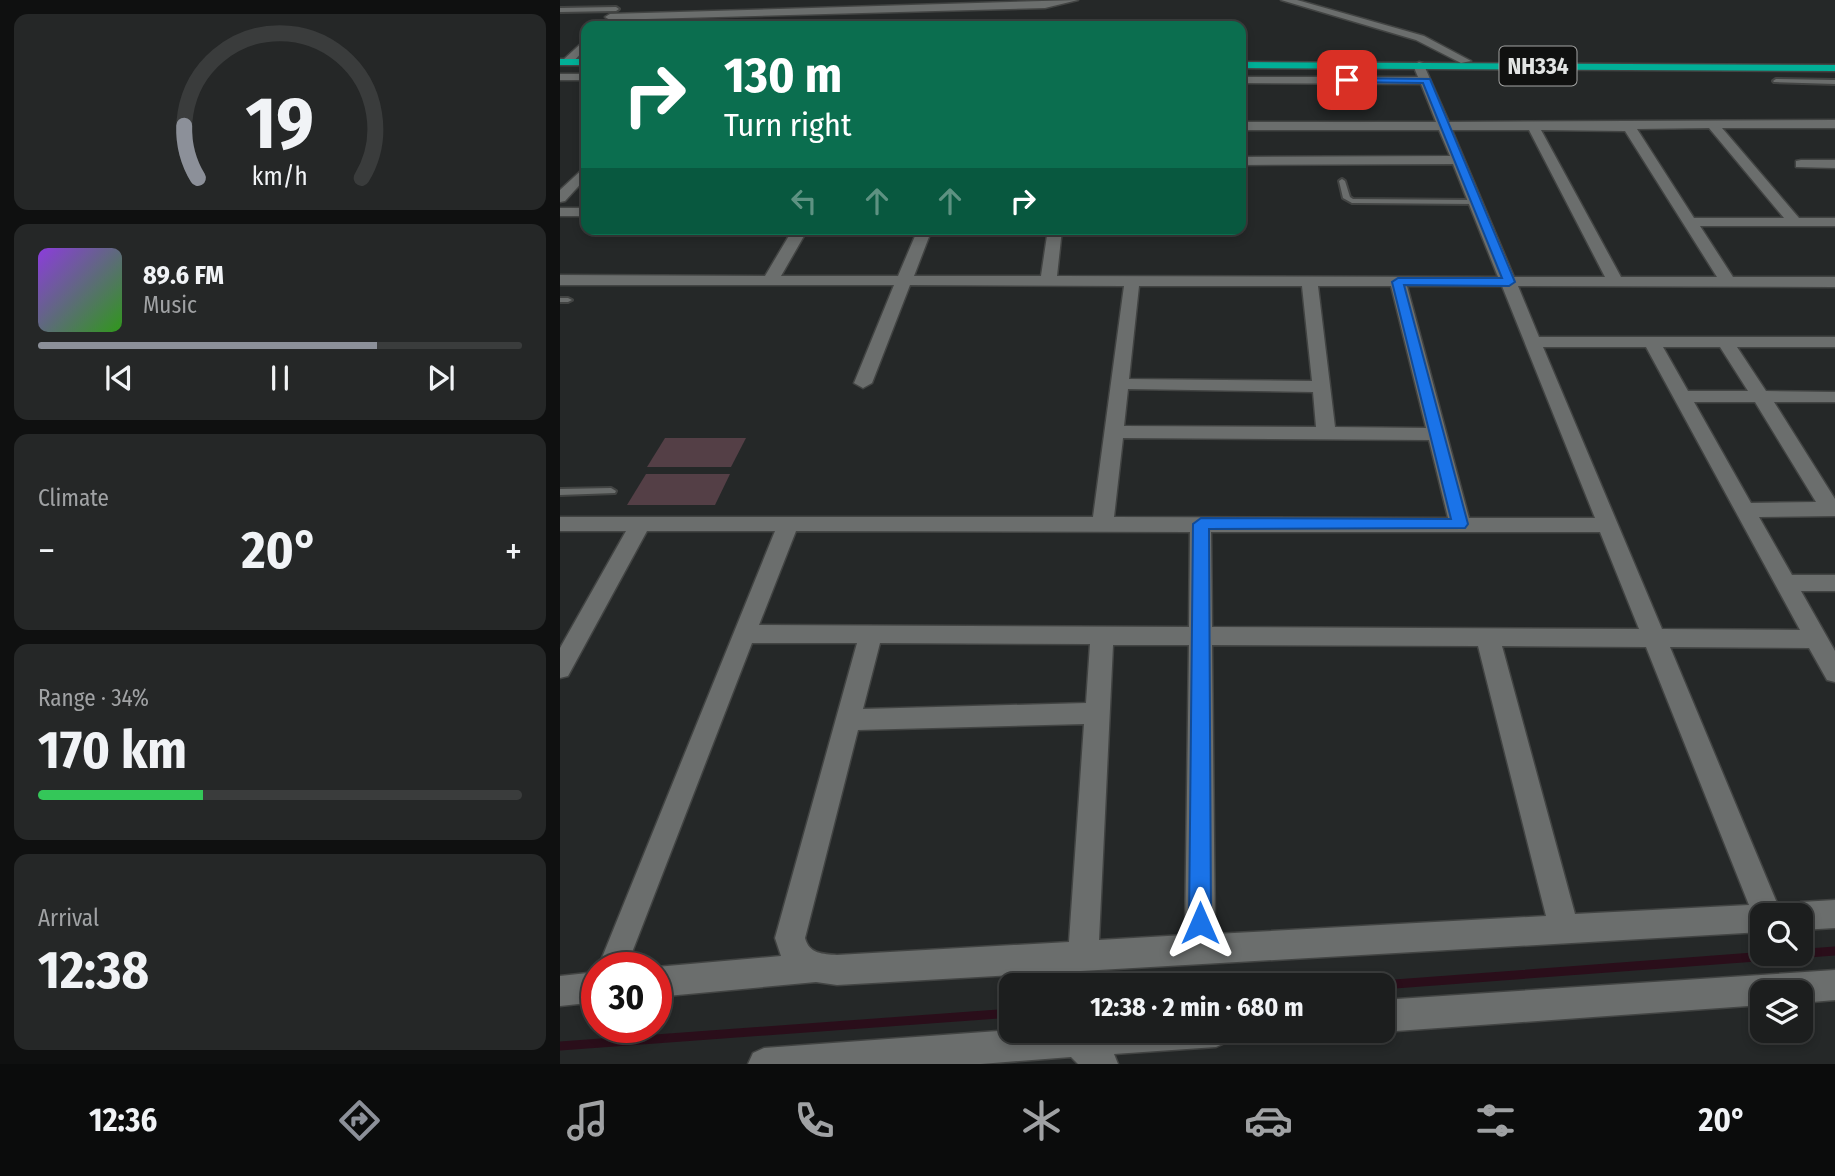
<!DOCTYPE html>
<meta charset="utf-8">
<style>
body{margin:0;font-family:"Fira Sans Condensed",sans-serif;background:#252727;color:#f1f3f6;height:100vh;display:flex;flex-direction:column;font-size:26px;white-space:nowrap}
*{box-sizing:border-box;margin:0}
p{font-size:23px;color:#a0a2a4}
.icon{flex:none;width:38px;height:38px;fill:none;stroke:currentColor;stroke-width:2;stroke-linecap:round;stroke-linejoin:round}
.map{position:relative;flex:1;overflow:hidden}
.details{display:flex;flex-direction:column;gap:14px;padding:14px;background:#0f1010;width:560px}
.details>*{flex:none}
.top-card{position:absolute;left:21px;top:21px;width:665px;height:214px;border-radius:14px;box-shadow:0 4px 10px #0003,0 0 0 2px #3a3c3c;background:#0b6e4f;color:#fff;overflow:hidden}
.controls{position:absolute;left:1190px;top:903px;display:grid;gap:14px}
.controls a{display:grid;place-items:center;width:63px;height:63px;border-radius:14px;background:#1c1e1e;box-shadow:0 4px 10px #0003,0 0 0 2px #3a3c3c;font-size:35px}
.speed{position:absolute;left:21px;top:952px;display:flex;gap:14px;font-size:35px;font-weight:700;text-align:center}
.speed>*{display:grid;place-content:center;width:91px;height:91px;border-radius:50%;background:#1c1e1e;box-shadow:0 4px 10px #0003,0 0 0 2px #3a3c3c;line-height:1}
.speed .limit{border:10px solid #d22;background:#fff;color:#111}
.pin{position:absolute;display:grid;place-items:center;width:60px;height:60px;color:#fff;margin:-30px;border-radius:14px;box-shadow:0 4px 10px #0006}
.me{position:absolute;width:77px;margin:-38px;rotate:0deg;stroke-linejoin:round;filter:drop-shadow(0 0 5px #0008)}
.turn{display:flex;align-items:center;gap:24px;height:147px;padding:0 28px;font-size:32px}
.turn .icon{width:91px;height:91px;stroke-width:2.5}
.turn b{display:block;font-size:49px;line-height:60px}
.lanes{display:flex;align-items:center;height:66px;padding:0 28px;background:#0003;justify-content:center;gap:35px;direction:ltr}
.lanes .off{opacity:.35}
.big{font-size:52px;font-weight:700;line-height:1.1}
.details .widget{flex:1;display:flex;flex-direction:column;justify-content:center;gap:10px;min-width:0;padding:0 24px;border-radius:14px;background:#252727}
.details .dial{align-items:center;gap:0}
.dial svg{height:182px;overflow:visible;fill:none;stroke:#3a3c3c;stroke-width:7;stroke-linecap:round;text-anchor:middle}
.dial text{fill:#f1f3f6;stroke:none}
.song{display:flex;align-items:center;gap:21px}
.cover{width:84px;height:84px;border-radius:10px;background:linear-gradient(135deg,hsl(270 70% 55%),hsl(110 70% 35%))}
.played{height:7px;border-radius:4px;background:linear-gradient(90deg,#8c9099 70%,#3a3c3c 70%)}
.keys{display:flex;justify-content:space-around;direction:ltr}
.heat{display:flex;justify-content:space-between;align-items:center;font-size:38px;direction:ltr}
.charge{height:10px;border-radius:5px;background:linear-gradient(90deg,#34c759 34%,#3a3c3c 0)}
.trip{position:absolute;left:439px;top:973px;width:396px;height:70px;border-radius:14px;background:#1c1e1e;box-shadow:0 4px 10px #0003,0 0 0 2px #3a3c3c;font-weight:700;line-height:70px;text-align:center}
.tab-bar{display:flex;height:112px;justify-content:space-around;align-items:center;background:#0b0c0c;color:#a0a2a4}
.tab-bar .icon{width:49px;height:49px}
.tab-bar .selected{color:#8c9099}
.tab-bar b{font-size:32px;color:#f1f3f6}
main{display:flex;flex:1;min-height:0}
.map>svg:first-child{display:block}
.green{fill:#543f46}
.lines{fill:none;stroke-linecap:round;stroke-linejoin:round}
.stream{stroke:#2a0e1a;stroke-width:9}
.lane-casing{stroke:#424443;stroke-width:4}
.street-casing{stroke:#424443;stroke-width:3}
.highway-casing{stroke:#424443;stroke-width:3}
.lane{fill:#6b6e6d;fill-rule:evenodd}
.street{fill:#6b6e6d;fill-rule:evenodd}
.highway{fill:#01af97;fill-rule:evenodd}
.route{fill:#1a73e8;stroke:#114b97;stroke-width:2}
.labels{text-anchor:middle;stroke-width:7;stroke-linejoin:round;paint-order:stroke}
.shield{fill:#101110;stroke:#a4a5a4;stroke-width:2}
.shield-label{font-size:23px;font-weight:bold;fill:#e3e5e4}
</style>
<main>
<section class="details">
<div class="widget dial"><svg viewBox="0 0 100 80">
<path d="M14 69A42 42 0 1 1 86 69"/>
<path d="M14 69A42 42 0 0 1 8 46" stroke="#8c9099"/>
<text x="50" y="56" font-size="32" font-weight="700">19</text>
<text x="50" y="72" font-size="11">km/h</text>
</svg></div>
<div class="widget">
<div class="song"><i class="cover"></i><div><b>89.6 FM</b><p>Music</p></div></div>
<div class="played"></div>
<div class="keys"><svg class="icon" aria-label="previous" viewBox="0 0 24 24"><path d="M18 5L8 12l10 7zM5 5v14"/></svg><svg class="icon" aria-label="pause" viewBox="0 0 24 24"><path d="M8 5v14M16 5v14"/></svg><svg class="icon" aria-label="next" viewBox="0 0 24 24"><path d="M6 5l10 7-10 7zM19 5v14"/></svg></div>
</div>
<div class="widget"><p>Climate</p>
<div class="heat"><a>−</a><b class="big">20°</b><a>+</a></div>
</div>
<div class="widget"><p>Range · 34%</p><b class="big">170 km</b><div class="charge"></div></div>
<div class="widget"><p>Arrival</p><b class="big">12:38</b></div>
</section>
<div class="map">
<svg width="1275" height="1064" viewBox="0 0 1275 1064">
<rect width="100%" height="100%" fill="#252828"/>
<g class="green">
<path d="M105,438h81l-15,29h-84z"/>
<path d="M86,474h84l-15,31h-88z"/>
</g>
<g class="lines">
<g class="stream">
<path d="M821,985l454,-34"/>
<path d="M0,1046l452,-33"/>
</g>
<defs>
<g id="lane">
<path d="M0,8l56,-1 3,2 -3,2 -56,1z"/>
<path d="M1216,79l59,1v4l-61,-2 -1,-1z"/>
<path d="M782,179l3,2 5,16 3,2 123,1 4,2 -4,2 -124,-1 -9,-5 -4,-17z"/>
<path d="M0,298h8l4,2 -4,2h-8z"/>
<path d="M51,488l5,3 -1,2 -55,2v-6z"/>
</g>
<g id="street">
<path d="M518,0l-33,8 -435,12 -5,-3 5,-3z"/>
<path d="M721,0h16l127,36 47,25 -10,2 -45,-23z"/>
<path d="M26,39v9l-15,16h-8v-4z"/>
<path d="M859,62l4,1 26,59 386,-2v8h-113l77,90h36v8h-135l33,51h102v10l-317,-1 21,51h296v10h-98l29,44 69,1v10h-61l61,97v17l-76,1 33,58h43v16h-34l34,60v31l-8,-2 -18,-32 -139,-1 112,268h-20v17l-925,53 -21,-3 -160,15v-30l125,-11 -6,-18 82,-295h-105l-126,325 -29,2 178,-439h-128l-79,145 -8,2v-30l66,-117h-66v-14h533l31,-231 -214,-1 -38,98 -9,5 -9,-5 40,-98h-334v-10l205,1 28,-47h15l-27,47h117l20,-47h14l-18,47h127l7,-47h14l-5,47 441,1 -45,-113 -212,1v-8l209,-1 -11,-26h-198v-8h195l-15,-38 -180,-1v-6h177l-5,-12zM1149,128l75,90h-90l-57,-89zM892,130h77l76,147h-91zM981,130l84,1 92,146h-96zM579,286h163l10,95 -183,-2zM758,286h73l35,142 -91,-1zM847,286h95l93,232h-126zM983,347h103l154,283 -138,-1zM1103,347h57l28,44h-60zM568,389l185,3 3,35 -192,-1zM1134,402h61l61,100 -65,1zM563,438l306,2 19,78 -334,-1zM236,531l394,1 -1,95 -430,-2zM651,532h389l39,97 -427,-2zM320,643l210,1 -4,59 -223,6zM553,645h76l-4,290 -86,5zM652,645l266,1 68,270 -331,18zM942,646l144,1 103,258 -174,9zM524,724l-15,218 -232,13c-14,-1 -28,-1 -32,-17l53,-208z"/>
<rect x="0" y="74" width="26" height="6"/>
<path d="M1241,160h34v8l-39,-1v-6z"/>
<path d="M26,166v12l-21,23 -5,1v-12z"/>
<rect x="0" y="208" width="26" height="8"/>
<path d="M1275,900v28l-34,2v-15h-14l4,-9 10,-4z"/>
<path d="M1275,970v30l-34,3v-11h-39v13l-380,27 -2,-1 2,-31z"/>
<path d="M37,972v30l-37,4v-30z"/>
<path d="M452,1030l220,1 -5,11 -11,5 -102,7 4,10h-40l-7,-7 -90,7h-233l5,-11 11,-5z"/>
</g>
<g id="highway">
<rect x="0" y="59" width="26" height="6"/>
<path d="M681,62l594,3v6l-594,-3z"/>
</g>
</defs>
<use href="#lane" class="lane-casing"/>
<use href="#street" class="street-casing"/>
<use href="#highway" class="highway-casing"/>
<use href="#lane" class="lane"/>
<use href="#street" class="street"/>
<use href="#highway" class="highway"/>
</g>
<path class="route" d="M787,78l83,1 85,203 -6,4 -105,-1 64,239 -3,4 -256,1 2,394 -3,7 -8,4 -7,-4 -4,-7 4,-399 8,-6 250,1 -59,-237 6,-4h104l-79,-195 -79,-1z"/>
<g class="labels">
<rect class="shield" x="939.5" y="46.5" width="77" height="39" rx="5"/>
<g class="shield-label">
<text x="978" y="74">NH334</text>
</g>
</g>
</svg>
<div class="controls">
<a><svg class="icon" aria-label="search" viewBox="0 0 24 24"><circle cx="10" cy="10" r="6"/><path d="M15 15l6 6"/></svg></a>
<a><svg class="icon" aria-label="layers" viewBox="0 0 24 24"><path d="M12 4l9 5-9 5-9-5zM3 14l9 5 9-5"/></svg></a>
</div>
<div class="speed"><div class="limit">30</div></div>
<div class="pin" style="left:787px;top:80px;background:#d93025"><svg class="icon" aria-label="arrive" viewBox="0 0 24 24"><path d="M6 21V4h12l-3 4 3 4H6"/></svg></div>
<svg class="me" style="left:640px;top:923px" viewBox="-20 -20 40 40"><path d="M0-17L14 15 0 8-14 15z" fill="#1a73e8" stroke="#fff" stroke-width="4"/></svg>
<div class="trip">12:38 · 2 min · 680 m</div>
<div class="top-card">
<div class="turn"><svg class="icon" aria-label="right" viewBox="0 0 24 24"><path d="M7 20v-9h11M14 6l5 5-5 5"/></svg><div><b>130 m</b>Turn right</div></div>
<div class="lanes"><svg class="icon off" aria-label="left" viewBox="0 0 24 24"><path d="M17 20v-9H6M10 6l-5 5 5 5"/></svg><svg class="icon off" aria-label="ahead" viewBox="0 0 24 24"><path d="M12 20V5M6 11l6-6 6 6"/></svg><svg class="icon off" aria-label="ahead" viewBox="0 0 24 24"><path d="M12 20V5M6 11l6-6 6 6"/></svg><svg class="icon" aria-label="right" viewBox="0 0 24 24"><path d="M7 20v-9h11M14 6l5 5-5 5"/></svg></div>
</div>
</div>
</main>
<nav class="tab-bar">
<b>12:36</b>
<svg class="icon selected" aria-label="directions" viewBox="0 0 24 24"><path d="M12 3l9 9-9 9-9-9zM9 14v-3h6M13 9l2 2-2 2"/></svg>
<svg class="icon" aria-label="music" viewBox="0 0 24 24"><path d="M9 18V5l10-2v13"/><circle cx="6" cy="18" r="3"/><circle cx="16" cy="16" r="3"/></svg>
<svg class="icon" aria-label="phone" viewBox="0 0 24 24"><path d="M5 4h4l2 5-3 2q2 4 5 5l2-3 5 2v4C11 20 4 13 5 4z"/></svg>
<svg class="icon" aria-label="climate" viewBox="0 0 24 24"><path d="M12 3v18M4 7l16 10M4 17L20 7"/></svg>
<svg class="icon" aria-label="car" viewBox="0 0 24 24"><path d="M5 17H2v-5l4-1 3-4h7l3 4 3 1v5h-3M9 17h6M6 11h13"/><circle cx="7" cy="17" r="2"/><circle cx="17" cy="17" r="2"/></svg>
<svg class="icon" aria-label="filters" viewBox="0 0 24 24"><path d="M4 7h16M4 17h16"/><circle cx="9" cy="7" r="2"/><circle cx="15" cy="17" r="2"/></svg>
<b>20°</b>
</nav>
